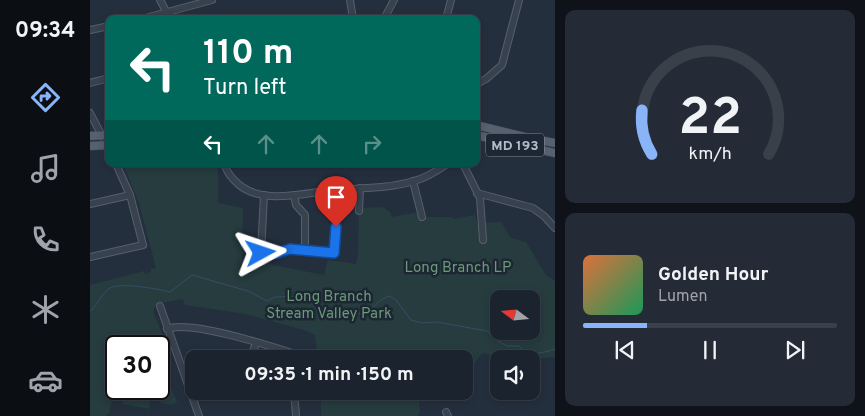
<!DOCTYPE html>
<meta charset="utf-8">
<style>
body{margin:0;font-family:Overpass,sans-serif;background:#242b36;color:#f1f3f6;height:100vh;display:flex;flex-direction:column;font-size:19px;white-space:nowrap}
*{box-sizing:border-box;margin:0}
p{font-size:16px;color:#a0a4aa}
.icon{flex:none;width:28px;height:28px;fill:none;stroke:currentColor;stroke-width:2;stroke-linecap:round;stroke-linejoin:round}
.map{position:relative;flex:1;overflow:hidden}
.sheet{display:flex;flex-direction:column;gap:10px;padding:10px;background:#0f1319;width:310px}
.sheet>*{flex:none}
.banner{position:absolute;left:15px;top:15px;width:375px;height:152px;border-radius:10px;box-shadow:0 2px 8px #0003,0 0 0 1px #39404a;background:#00695c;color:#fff;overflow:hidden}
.needle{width:32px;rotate:286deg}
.buttons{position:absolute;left:400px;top:290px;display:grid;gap:10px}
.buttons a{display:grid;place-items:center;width:50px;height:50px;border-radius:10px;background:#1b232e;box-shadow:0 2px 8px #0003,0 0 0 1px #39404a;font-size:25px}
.speed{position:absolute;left:15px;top:335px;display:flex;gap:10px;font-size:25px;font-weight:700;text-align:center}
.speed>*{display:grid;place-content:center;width:65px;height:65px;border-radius:50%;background:#1b232e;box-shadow:0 2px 8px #0003,0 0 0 1px #39404a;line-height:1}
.speed .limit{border:2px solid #111;border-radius:8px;background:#fff;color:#111}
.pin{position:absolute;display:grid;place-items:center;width:42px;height:42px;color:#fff;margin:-51px -21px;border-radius:50% 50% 50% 0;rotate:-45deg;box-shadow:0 0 5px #0007}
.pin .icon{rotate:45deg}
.me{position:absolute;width:55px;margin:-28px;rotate:85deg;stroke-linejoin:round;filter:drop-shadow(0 0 4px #0008)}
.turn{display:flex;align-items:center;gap:18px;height:105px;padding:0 15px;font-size:22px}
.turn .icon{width:65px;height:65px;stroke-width:2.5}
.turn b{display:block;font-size:35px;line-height:42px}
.lanes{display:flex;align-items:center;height:48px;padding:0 15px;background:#0003;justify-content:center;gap:25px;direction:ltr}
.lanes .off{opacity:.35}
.sheet .card{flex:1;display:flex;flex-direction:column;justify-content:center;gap:8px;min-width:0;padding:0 18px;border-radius:10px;background:#242b36}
.sheet .dial{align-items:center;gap:0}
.dial svg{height:130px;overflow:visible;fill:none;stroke:#39404a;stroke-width:7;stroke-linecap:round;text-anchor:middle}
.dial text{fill:#f1f3f6;stroke:none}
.song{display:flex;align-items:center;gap:15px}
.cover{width:60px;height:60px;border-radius:8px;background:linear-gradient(135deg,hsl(20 70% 55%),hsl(150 70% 35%))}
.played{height:5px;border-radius:2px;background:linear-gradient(90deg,#8ab4f8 25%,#39404a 25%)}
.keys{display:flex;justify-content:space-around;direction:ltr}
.trip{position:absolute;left:95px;top:350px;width:288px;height:50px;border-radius:10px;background:#1b232e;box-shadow:0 2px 8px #0003,0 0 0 1px #39404a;font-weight:700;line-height:50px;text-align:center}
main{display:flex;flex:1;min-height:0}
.menu{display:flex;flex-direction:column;width:90px;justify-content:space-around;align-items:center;background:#0b0e12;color:#a0a4aa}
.menu .icon{width:35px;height:35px}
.menu .on{color:#8ab4f8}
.menu b{font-size:22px;color:#f1f3f6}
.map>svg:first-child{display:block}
.green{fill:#263c3f;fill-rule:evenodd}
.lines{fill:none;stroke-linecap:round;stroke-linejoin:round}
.stream{stroke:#394c67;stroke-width:1}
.minor-casing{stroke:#565f6c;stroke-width:8}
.major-casing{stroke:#414a57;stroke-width:9}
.minor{stroke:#38414e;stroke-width:6}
.major{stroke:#56606e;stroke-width:8}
.route-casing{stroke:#114b97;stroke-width:12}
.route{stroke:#1a73e8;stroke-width:9}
.labels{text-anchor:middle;stroke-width:5;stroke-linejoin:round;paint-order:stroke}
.shield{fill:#1d2633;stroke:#878f9c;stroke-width:1}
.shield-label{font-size:14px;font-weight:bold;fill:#b4bcc9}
.park-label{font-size:15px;fill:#6b9a76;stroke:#1d2633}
</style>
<main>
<nav class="menu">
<b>09:34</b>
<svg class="icon on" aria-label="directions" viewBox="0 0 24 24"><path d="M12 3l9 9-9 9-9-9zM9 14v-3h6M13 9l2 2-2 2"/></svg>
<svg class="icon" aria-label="music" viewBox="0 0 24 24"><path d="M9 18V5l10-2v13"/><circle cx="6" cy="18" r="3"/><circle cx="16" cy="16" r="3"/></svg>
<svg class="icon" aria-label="phone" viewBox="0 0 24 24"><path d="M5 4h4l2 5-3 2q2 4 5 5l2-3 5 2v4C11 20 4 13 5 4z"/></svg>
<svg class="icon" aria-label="climate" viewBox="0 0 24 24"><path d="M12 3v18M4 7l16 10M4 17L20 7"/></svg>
<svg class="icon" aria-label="car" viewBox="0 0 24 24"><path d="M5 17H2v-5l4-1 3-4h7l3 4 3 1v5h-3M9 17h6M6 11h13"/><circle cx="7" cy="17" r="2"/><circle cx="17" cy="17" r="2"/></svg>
</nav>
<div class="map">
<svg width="465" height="416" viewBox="0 0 465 416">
<rect width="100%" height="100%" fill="#242f3e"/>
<g class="green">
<path d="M33,164h95v39l25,5 -1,55 26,1 56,11 4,-15 28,4 2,-9 1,-47 24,-1 8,6v4l23,-4 11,4h28v2l22,-4 2,8 24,-1 10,16 15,4 20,33 9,6v76l-24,2h-25l-23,-6c-6,4 -14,21 -19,28v-22h-146l-3,-24 -8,-4 -61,-17 -61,-9 -2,-6 -26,5 -4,7 13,33 -22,2h-28v32l-7,35 -3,3h-16v-131l54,-14 1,3 6,-2v-3l5,-1 -17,-65zM409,299h32v32h-32z"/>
<path d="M76,375l11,27 -6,3 -10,-2 -1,-9 3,-3 -4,-12z"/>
<path d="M35,389h28l-4,20 -27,-5z"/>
<path d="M231,391h97l2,22 -3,3h-96z"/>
</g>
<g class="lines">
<path class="stream" d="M0,311l2,-1c5,-6 11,-18 18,-22 11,-6 48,1 60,4l22,-17 56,16 19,10 8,-4 32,-1 5,3v5l7,3 1,10 23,-5 22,2 16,-14 8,-4 7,4 15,20 11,3 15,-1 50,9 11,10 9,5h12c9,11 24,7 36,3"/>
<defs>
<g id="minor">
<path d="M70,0l7,13"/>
<path d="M260,0l3,19"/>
<path d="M52,19l70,-19"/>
<path d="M294,19l10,-19"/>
<path d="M356,19l5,-19"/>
<path d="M0,30l19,-4"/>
<path d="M0,83l19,-5"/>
<path d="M388,83l8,-4 16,-14 17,-65"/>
<path d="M386,92l2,-9"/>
<path d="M0,113l18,34"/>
<path d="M135,164c1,7 4,10 9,16 24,27 69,13 99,10 27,-2 54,-1 81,-9 12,-3 23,-10 33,-17"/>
<path d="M373,164l17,34 3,42"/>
<path d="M323,181l9,36"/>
<path d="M387,193l56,15 11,8 11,12"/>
<path d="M174,195l-3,58h16l13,-4 44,4 2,-26"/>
<path d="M204,195l2,10 9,10v35"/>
<path d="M0,204l40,-9"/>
<path d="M269,211l1,-23"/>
<path d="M0,257l53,-12 -13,-50 -14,-31"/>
<path d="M70,306l39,110"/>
<path d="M77,329c25,-10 115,21 144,30"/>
<path d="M160,359l6,-16"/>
<path d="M204,391l2,25"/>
<path d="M356,412l2,4"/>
</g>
<g id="major">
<path d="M386,125l53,13 26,5"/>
<path d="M386,135l79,18"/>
<path d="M0,136l19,-1"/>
<path d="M0,146l19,-1"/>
</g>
</defs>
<use href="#minor" class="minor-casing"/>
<use href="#major" class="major-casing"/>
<use href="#minor" class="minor"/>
<use href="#major" class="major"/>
</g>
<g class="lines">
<defs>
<path id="route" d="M171,253h16l13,-4 44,4 2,-26"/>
</defs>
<use href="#route" class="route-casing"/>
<use href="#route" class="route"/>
</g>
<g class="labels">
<rect class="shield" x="396" y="133.5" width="58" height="23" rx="4"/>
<g class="shield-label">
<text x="425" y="150">MD 193</text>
</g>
<g class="park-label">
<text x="368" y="272">Long Branch LP</text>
<text x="239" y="301">Long Branch<tspan x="239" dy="17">Stream Valley Park</tspan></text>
</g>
</g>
</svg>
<div class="buttons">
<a><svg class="needle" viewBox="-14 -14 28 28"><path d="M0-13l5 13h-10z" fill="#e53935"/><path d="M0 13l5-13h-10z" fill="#a0a4aa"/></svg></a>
<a><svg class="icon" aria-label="sound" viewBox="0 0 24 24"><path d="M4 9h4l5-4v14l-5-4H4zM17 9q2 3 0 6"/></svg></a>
</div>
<div class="speed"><div class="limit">30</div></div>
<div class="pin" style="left:246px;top:227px;background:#d93025"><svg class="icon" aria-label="arrive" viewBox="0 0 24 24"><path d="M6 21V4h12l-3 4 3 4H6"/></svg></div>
<svg class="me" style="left:171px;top:253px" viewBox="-20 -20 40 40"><path d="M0-17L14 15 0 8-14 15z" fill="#1a73e8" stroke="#fff" stroke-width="4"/></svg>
<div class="trip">09:35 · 1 min · 150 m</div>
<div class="banner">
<div class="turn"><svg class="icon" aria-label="left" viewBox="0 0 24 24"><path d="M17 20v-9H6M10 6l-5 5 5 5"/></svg><div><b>110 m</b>Turn left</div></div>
<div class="lanes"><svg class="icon" aria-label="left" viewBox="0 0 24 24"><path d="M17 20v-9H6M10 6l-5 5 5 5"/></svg><svg class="icon off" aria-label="ahead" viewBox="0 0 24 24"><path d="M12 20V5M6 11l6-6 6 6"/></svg><svg class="icon off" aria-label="ahead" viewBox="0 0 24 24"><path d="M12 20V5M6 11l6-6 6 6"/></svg><svg class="icon off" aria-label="right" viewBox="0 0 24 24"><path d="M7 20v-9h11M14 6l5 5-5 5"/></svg></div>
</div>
</div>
<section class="sheet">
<div class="card dial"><svg viewBox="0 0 100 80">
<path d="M14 69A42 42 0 1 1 86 69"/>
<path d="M14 69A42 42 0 0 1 8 42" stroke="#8ab4f8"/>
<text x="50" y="56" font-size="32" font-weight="700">22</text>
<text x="50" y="72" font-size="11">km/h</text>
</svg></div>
<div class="card">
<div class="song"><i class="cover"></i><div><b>Golden Hour</b><p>Lumen</p></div></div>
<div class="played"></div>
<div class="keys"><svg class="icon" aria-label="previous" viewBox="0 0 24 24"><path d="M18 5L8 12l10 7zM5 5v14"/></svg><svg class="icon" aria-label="pause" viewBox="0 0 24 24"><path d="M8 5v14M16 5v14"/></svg><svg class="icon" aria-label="next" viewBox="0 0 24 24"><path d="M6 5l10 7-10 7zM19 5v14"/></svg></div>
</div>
</section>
</main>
